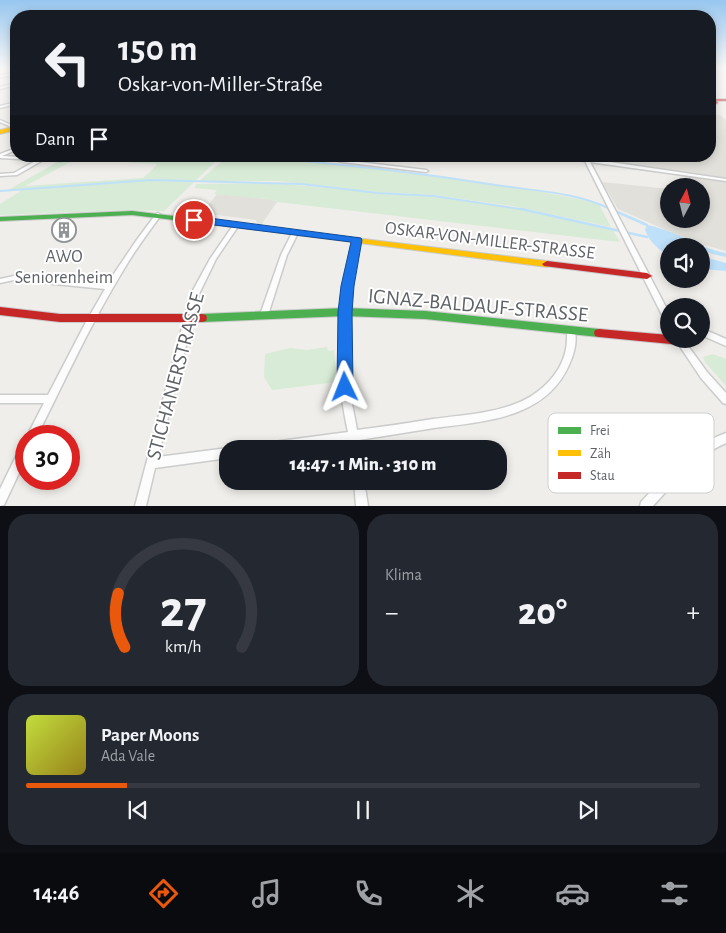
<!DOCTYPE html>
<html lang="de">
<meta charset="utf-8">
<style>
body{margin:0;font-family:"Alegreya Sans",sans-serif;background:#242831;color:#f1f3f6;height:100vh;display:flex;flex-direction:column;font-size:19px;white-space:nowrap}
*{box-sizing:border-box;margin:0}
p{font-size:16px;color:#9ea1a6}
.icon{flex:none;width:28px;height:28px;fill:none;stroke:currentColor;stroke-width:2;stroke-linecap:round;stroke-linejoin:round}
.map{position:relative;height:506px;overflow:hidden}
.side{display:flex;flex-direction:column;gap:8px;padding:8px;background:#0d0f14;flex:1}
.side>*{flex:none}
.guide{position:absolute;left:10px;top:10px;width:706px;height:152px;border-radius:20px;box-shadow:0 2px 8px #0003;background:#171b24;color:#f1f3f6;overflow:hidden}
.needle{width:32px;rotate:7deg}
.fabs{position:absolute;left:660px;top:178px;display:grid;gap:10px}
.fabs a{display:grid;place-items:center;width:50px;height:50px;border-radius:50%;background:#171b24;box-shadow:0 2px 8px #0003;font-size:25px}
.speed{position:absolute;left:15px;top:425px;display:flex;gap:10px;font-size:25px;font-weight:700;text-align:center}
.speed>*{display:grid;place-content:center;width:65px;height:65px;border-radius:50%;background:#171b24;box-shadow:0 2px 8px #0003;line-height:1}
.speed .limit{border:8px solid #d22;background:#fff;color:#111}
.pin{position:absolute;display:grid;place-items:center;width:42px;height:42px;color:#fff;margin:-21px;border:2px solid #fff;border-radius:50%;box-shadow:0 1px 5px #0007}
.me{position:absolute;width:55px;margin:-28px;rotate:358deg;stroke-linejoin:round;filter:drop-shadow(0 0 4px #0008)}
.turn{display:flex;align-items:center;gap:18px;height:105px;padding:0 25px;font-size:22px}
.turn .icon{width:65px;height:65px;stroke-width:2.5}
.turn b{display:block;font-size:35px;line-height:42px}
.then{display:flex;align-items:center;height:48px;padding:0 25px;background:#0003;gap:10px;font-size:19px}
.big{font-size:38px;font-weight:800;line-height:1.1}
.side .card{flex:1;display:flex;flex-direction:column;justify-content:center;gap:8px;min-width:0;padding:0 18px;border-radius:20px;background:#242831}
.side .dial{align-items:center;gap:0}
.dial svg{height:130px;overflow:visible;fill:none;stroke:#363941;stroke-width:7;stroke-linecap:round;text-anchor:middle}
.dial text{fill:#f1f3f6;stroke:none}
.song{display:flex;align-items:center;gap:15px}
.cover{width:60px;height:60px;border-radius:8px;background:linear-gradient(135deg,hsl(70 70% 55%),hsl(50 70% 35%))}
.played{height:5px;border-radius:2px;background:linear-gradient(90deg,#ea580c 15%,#363941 15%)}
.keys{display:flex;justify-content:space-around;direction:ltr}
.heat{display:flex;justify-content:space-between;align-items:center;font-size:28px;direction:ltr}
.side .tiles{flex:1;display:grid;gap:8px;grid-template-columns:1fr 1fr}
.card:last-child{grid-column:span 2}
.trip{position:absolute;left:219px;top:440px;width:288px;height:50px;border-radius:20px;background:#171b24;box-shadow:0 2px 8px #0003;font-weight:800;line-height:50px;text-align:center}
.tab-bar{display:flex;height:80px;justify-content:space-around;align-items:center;background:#090b0e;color:#9ea1a6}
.tab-bar .icon{width:35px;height:35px}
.tab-bar .active{color:#ea580c}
.tab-bar b{font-size:22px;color:#f1f3f6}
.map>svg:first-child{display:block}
.education{fill:#e2e0da}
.green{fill:#d8ebd6;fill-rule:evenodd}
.water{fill:#bfe0f9}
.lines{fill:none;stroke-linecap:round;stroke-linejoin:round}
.stream-far1{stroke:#bfe0f9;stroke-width:2}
.stream{stroke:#bfe0f9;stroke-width:2.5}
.street-casing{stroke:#cbcccc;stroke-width:3}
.fast-casing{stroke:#cacacb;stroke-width:2}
.slow-casing{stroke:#cacacb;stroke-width:2}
.jam-casing{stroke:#cacacb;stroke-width:2}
.street{fill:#fdfcfc;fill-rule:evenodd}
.fast{fill:#4caf50;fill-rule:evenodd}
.slow{fill:#ffc107;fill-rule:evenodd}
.jam{fill:#c62828;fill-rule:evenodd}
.route{fill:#1a73e8;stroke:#114b97}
.labels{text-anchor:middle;stroke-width:4;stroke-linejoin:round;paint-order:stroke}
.street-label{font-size:18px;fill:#5f6368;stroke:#fff}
.poi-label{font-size:18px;fill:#5f6368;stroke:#fff}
.near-street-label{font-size:21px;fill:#5f6368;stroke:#fff}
.key{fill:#fff;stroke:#cfd0d2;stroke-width:1}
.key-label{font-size:14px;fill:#5f6368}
</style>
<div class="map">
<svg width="726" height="506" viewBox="0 0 726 506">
<rect width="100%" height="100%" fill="#efeeea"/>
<g class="education">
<path d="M710,114l10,1 6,5v131l-35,-10 -73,-32 -16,-27 67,7v30h32v-25l7,1 -6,-10 -14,-2 -5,-11 -104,-16h131z"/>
<path d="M217,194l51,5 9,3 -16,23 -4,-1 -1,-4 -54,-7z"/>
</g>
<g class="green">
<path d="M68,156h142l10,1 -56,54 -38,-1 -126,5v-11l24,-15 -16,1zM76,159l81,5v1l-14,13 -118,8z"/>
<path d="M228,156c57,3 113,9 169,15 68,8 136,17 202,33l12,23 -99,-21 -78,-11 -56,-3 -101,-11h-78z"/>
<path d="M277,183l100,10 57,3 79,11 99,22 8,13 -343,-40 -9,-3 -54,-5 3,-4 -22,-2 1,-4z"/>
<path d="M327,347l1,4 6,-1 3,32 -65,8 -8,-13 1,-23 25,-6 17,2z"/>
<path d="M713,354l13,5v27l-21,-24 -2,-5z"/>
</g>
<g class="water">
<path d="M647,225c28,5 51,23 79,28v4l-14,-3 -11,-5v-3h-32v11c-10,-8 -20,-15 -24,-27z"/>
<path d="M701,256l25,7v8l-25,-2z"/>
</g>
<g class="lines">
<g class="stream-far1">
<path d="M241,156c88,6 175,16 261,30 36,5 76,7 108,23"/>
<path d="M0,191l151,-11 150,4 77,9 56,3 92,14"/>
</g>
<g class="stream">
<path d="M521,209l126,28"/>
<path d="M615,211l32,14"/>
</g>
<defs>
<g id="street">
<path d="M16,73v2l-16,2v-2z"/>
<path d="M16,83v2l-16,4v-2z"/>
<path d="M16,102v2l-16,4v-2z"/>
<path d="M0,120l16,7v2l-16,-7z"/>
<path d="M16,148v2l-14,6 60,3 2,1 -2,1 -19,-1 -26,15 -17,1v-2l14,-1 23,-13 -37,-2v-4z"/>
<path d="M320,156h8l14,4 84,10 2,1 -2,1 -84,-10z"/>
<path d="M556,156h13l157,23v2l-136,-19 79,151v11l-3,-1 -81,-162z"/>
<path d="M158,213l3,2c-13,18 -26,35 -37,54 -33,54 -59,111 -87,167h-10l17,-33h-44v-8h48l38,-73 19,-33 -91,-9 -14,3v-4l14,-3 93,8 29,-43 20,-27z"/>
<path d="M236,223l3,2 -23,34 -17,35 -41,163 70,-9 2,1h-2v9l-73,10 -9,38h-11l56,-212 19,-35 24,-35z"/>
<path d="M295,231l3,2 -11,22 -19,60 -1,2 -3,1 -3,-1 -1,-2 21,-60 11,-22z"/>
<path d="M357,238l3,2c-9,50 -16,102 -10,153 2,12 5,25 7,37 25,-3 51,-7 76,-11 45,-6 99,-6 126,-51 5,-9 8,-19 8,-29 0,-4 0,-7 1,-11l3,-1 3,1c4,12 0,26 -5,37 -24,54 -84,56 -135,63 -25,4 -50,8 -75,12l1,9h-10l-1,-8 -53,8h-43l1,-4 4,-1 90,-12c-3,-13 -5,-26 -7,-39 -5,-51 3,-103 13,-153z"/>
<path d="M701,328l25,11v7l-25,-11z"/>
<path d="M675,339h8l24,33 19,21v11l-3,-1 -22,-25z"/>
<path d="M726,433v10c-32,14 -50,38 -73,63h-13l1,-4c18,-19 35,-41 56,-55 9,-6 19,-10 29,-14z"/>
<path d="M26,443v15l-22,47 -4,1v-17l22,-45z"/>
<path d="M354,481h10l4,25h-12z"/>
</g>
<g id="fast">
<path d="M132,211l134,16 4,2 -4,2 -134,-16 -132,6v-4z"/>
<path d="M345,308l80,3 174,18 4,1 1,3 -1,3 -4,1 -174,-18 -80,-3 -143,6 -4,-1 -1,-3 1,-3 4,-1z"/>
</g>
<g id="slow">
<path d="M16,126v4l-16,4v-4z"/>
<path d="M263,227l284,34 5,3 -5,3 -281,-36 -4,-2z"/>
</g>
<g id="jam">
<path d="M711,99h15v2h-9l1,2 -2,1 -5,-3z"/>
<path d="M547,261l100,12 5,3 -5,3 -103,-13 -2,-2z"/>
<path d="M0,307l60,7h142l4,1 1,3 -1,3 -4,1h-142l-60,-7z"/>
<path d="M599,329l70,6v4h16l2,2 -2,3 -4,1 -82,-8 -4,-1 -1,-3 1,-3z"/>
</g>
</defs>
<use href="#street" class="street-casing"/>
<use href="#fast" class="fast-casing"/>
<use href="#slow" class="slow-casing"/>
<use href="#jam" class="jam-casing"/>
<use href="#street" class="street"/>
<use href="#fast" class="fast"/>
<use href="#slow" class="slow"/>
<use href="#jam" class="jam"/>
</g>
<linearGradient id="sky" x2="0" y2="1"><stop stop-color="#97c6ef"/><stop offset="0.49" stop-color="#f8f7f6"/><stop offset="1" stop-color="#f8f7f6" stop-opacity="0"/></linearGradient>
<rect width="726" height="139" fill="url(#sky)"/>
<path class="route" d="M194,216l167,22 1,2 -8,46 -2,26 1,75 -2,5 -6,2 -6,-2 -2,-5 1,-75 3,-26 10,-44 -161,-20v-5z"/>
<defs>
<symbol id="building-ring" viewBox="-11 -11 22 22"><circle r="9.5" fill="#fff" stroke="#919496" stroke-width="1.5"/><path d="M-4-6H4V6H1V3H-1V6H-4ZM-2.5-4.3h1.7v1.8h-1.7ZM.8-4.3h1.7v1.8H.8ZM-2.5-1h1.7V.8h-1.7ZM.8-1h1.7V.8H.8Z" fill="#919496"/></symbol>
</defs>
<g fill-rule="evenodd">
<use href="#building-ring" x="50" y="216" width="28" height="28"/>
</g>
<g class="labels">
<g class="street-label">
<text transform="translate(490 240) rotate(7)" y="6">OSKAR-VON-MILLER-STRASSE</text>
</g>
<g class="poi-label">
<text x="64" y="262">AWO<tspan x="64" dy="21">Seniorenheim</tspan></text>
</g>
<g class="near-street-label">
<text transform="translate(478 305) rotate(5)" y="7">IGNAZ-BALDAUF-STRASSE</text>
<text transform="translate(175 376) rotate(-75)" y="7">STICHANERSTRASSE</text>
</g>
</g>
<rect x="548" y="413" width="166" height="80" rx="8" class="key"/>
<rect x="558" y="427" width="23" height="7" fill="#4caf50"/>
<rect x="558" y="450" width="23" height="6" fill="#ffc107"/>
<rect x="558" y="472" width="23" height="7" fill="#c62828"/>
<g class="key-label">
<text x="590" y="435">Frei</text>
<text x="590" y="458">Zäh</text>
<text x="590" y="480">Stau</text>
</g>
</svg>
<div class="fabs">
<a><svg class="needle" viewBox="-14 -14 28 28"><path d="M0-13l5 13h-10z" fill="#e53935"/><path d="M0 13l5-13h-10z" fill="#9ea1a6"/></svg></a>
<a><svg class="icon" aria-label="sound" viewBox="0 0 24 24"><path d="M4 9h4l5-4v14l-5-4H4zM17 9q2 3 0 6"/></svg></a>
<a><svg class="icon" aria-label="search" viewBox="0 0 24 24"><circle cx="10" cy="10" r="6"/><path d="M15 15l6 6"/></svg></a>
</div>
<div class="speed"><div class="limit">30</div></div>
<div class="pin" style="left:194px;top:220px;background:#d93025"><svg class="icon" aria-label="arrive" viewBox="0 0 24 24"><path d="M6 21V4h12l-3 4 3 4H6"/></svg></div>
<svg class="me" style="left:345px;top:387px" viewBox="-20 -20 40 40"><path d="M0-17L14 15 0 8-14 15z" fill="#1a73e8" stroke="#fff" stroke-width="4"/></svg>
<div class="trip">14:47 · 1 Min. · 310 m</div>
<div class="guide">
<div class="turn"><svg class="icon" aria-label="left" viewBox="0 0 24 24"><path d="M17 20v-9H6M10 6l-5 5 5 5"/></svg><div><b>150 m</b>Oskar-von-Miller-Straße</div></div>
<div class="then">Dann<svg class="icon" aria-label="arrive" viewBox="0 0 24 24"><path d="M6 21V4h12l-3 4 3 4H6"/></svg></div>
</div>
</div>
<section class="side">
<div class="tiles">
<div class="card dial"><svg viewBox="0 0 100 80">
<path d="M14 69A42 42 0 1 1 86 69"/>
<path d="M14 69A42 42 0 0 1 10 36" stroke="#ea580c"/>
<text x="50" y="56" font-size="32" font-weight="700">27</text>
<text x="50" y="72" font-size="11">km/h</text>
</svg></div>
<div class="card"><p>Klima</p>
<div class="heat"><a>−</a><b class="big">20°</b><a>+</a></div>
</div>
<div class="card">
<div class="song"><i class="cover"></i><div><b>Paper Moons</b><p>Ada Vale</p></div></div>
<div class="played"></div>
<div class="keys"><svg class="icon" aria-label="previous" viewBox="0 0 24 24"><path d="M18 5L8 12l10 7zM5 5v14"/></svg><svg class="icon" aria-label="pause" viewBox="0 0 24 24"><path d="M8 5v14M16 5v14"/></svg><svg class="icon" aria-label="next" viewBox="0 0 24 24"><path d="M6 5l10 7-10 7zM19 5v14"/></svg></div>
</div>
</div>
</section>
<nav class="tab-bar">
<b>14:46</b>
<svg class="icon active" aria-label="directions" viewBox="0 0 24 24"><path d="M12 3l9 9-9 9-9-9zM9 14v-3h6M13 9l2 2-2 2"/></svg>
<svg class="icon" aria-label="music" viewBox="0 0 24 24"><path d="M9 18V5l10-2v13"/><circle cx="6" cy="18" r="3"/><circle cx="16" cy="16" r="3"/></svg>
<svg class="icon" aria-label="phone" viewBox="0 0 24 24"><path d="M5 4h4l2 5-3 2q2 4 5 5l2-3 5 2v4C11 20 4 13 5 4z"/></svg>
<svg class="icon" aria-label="climate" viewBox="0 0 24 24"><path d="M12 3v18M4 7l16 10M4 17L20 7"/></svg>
<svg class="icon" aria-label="car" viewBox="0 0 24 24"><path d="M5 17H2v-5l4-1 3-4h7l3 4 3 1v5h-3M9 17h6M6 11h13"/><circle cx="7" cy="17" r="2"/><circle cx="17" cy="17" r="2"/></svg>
<svg class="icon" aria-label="filters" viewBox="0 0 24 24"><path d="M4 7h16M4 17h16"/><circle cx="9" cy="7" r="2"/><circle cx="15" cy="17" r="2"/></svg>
</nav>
